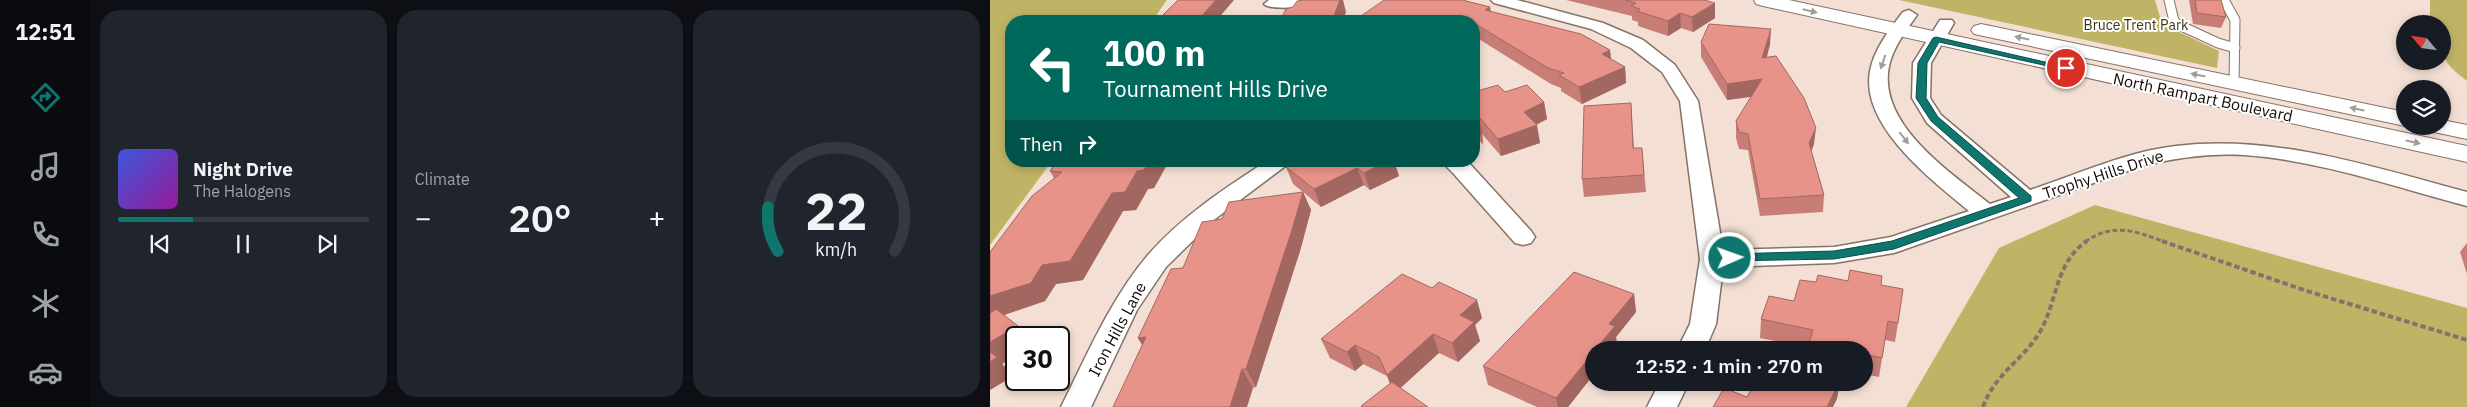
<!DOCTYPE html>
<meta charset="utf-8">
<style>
body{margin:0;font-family:"IBM Plex Sans",sans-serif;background:#20242c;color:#f1f3f6;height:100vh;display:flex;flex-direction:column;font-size:19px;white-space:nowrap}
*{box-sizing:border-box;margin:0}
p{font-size:16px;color:#9ea1a6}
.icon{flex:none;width:28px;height:28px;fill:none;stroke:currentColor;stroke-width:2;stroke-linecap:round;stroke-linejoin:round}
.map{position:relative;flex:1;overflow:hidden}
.side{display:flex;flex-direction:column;gap:10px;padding:10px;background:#0d0f14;width:900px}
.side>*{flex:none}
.guide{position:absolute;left:15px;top:15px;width:475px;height:152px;border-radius:20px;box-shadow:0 2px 8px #0003;background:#00695c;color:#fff;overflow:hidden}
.needle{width:32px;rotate:299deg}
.tools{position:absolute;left:1406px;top:15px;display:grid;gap:10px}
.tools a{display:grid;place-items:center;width:55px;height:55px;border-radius:50%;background:#171b24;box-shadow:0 2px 8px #0003;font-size:25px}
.speed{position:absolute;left:15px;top:326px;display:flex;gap:10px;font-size:25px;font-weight:700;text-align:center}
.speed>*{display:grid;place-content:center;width:65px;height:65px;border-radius:50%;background:#171b24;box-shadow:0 2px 8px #0003;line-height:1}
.speed .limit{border:2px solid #111;border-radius:8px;background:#fff;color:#111}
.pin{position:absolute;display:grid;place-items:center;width:42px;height:42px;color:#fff;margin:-21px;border:2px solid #fff;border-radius:50%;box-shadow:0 1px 5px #0007}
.me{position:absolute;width:55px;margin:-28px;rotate:88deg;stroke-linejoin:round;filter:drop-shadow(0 0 4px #0008)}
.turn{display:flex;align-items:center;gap:18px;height:105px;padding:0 15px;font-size:22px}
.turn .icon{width:65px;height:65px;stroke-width:2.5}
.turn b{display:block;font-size:35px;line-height:42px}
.then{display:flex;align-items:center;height:48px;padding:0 15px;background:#0003;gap:10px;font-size:19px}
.big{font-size:38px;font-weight:600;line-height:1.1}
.side .card{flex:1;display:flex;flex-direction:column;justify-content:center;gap:8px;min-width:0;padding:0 18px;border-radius:20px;background:#20242c}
.side .dial{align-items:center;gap:0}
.dial svg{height:130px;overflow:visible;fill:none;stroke:#363941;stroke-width:7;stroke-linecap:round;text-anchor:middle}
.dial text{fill:#f1f3f6;stroke:none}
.song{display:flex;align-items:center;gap:15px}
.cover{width:60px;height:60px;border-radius:8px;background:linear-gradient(135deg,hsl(230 70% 55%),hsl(300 70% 35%))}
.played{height:5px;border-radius:2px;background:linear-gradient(90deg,#0f766e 30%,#363941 30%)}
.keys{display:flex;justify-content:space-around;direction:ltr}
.heat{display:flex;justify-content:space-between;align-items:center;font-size:28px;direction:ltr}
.side .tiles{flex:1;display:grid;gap:10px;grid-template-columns:repeat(3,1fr)}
.trip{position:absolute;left:595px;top:341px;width:288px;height:50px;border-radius:25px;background:#171b24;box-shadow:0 2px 8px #0003;font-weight:600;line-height:50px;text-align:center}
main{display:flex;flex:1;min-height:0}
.menu{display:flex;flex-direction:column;width:90px;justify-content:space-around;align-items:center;background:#090b0e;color:#9ea1a6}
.menu .icon{width:35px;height:35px}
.menu .current{color:#0f766e}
.menu b{font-size:22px;color:#f1f3f6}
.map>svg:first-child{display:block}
.green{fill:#bfb465}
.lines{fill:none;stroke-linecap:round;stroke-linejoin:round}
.service-casing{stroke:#857368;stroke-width:11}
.minor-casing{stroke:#857368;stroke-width:3}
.primary-casing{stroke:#857368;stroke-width:2}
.path-far1{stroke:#82746d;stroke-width:3;stroke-dasharray:5 2.5;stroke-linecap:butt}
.path{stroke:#82746d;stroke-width:4;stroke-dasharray:5.5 3;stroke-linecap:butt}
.service{stroke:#fff;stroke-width:9}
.minor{fill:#fff;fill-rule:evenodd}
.primary{fill:#fff;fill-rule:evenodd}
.wall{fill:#c87e76}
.shaded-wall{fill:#a26760}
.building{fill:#e89389;stroke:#a26760}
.oneway{fill:#a19e9d}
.route{fill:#0f766e;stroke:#0a4d48}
.labels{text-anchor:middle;stroke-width:4;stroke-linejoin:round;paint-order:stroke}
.far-park-label{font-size:14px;fill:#3d3713;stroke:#fff}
.street-label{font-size:16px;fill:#130c09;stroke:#fff}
</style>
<main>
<nav class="menu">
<b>12:51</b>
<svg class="icon current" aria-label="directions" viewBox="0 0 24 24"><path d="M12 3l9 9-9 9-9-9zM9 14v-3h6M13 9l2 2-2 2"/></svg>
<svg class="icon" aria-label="music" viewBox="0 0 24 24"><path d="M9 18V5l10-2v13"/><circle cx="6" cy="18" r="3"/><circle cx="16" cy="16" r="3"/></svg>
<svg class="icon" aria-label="phone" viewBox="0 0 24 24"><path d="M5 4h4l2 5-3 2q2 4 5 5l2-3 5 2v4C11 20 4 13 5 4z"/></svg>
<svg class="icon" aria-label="climate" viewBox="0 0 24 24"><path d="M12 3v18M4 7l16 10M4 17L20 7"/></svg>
<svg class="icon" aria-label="car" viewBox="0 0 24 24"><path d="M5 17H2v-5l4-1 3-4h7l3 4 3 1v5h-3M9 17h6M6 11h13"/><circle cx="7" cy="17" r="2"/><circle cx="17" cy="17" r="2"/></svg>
</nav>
<section class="side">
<div class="tiles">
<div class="card">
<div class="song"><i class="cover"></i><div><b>Night Drive</b><p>The Halogens</p></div></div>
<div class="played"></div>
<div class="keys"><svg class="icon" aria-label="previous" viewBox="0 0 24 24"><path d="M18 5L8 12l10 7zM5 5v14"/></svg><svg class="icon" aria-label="pause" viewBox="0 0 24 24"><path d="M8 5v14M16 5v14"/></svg><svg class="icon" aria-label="next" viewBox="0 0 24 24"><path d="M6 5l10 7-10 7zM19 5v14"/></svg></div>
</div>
<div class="card"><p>Climate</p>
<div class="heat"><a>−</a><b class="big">20°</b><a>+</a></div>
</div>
<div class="card dial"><svg viewBox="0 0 100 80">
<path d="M14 69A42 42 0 1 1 86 69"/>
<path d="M14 69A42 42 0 0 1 8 42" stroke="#0f766e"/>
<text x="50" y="56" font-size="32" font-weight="700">22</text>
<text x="50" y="72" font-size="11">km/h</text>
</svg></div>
</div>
</section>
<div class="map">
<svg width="1477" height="407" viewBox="0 0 1477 407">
<rect width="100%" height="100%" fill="#f3dfd3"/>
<g class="green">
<path d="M0,0h177l-15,21h-141v140h41l-62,84z"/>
<path d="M909,0h256l7,24 57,27 -2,17z"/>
<path d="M1440,0h37v81c-27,-21 -25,-24 -25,-57h-12z"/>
<path d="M1105,205l372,103v99h-561l93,-159z"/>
</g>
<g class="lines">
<defs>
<g id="service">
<path d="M1179,0l5,21 5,4 39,18 17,5"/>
<path d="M1234,0l11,20 -1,63"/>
</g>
<g id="minor">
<path d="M279,0h55c-6,7 -54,11 -60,4z"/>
<path d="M501,0h26l86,23 40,17 32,25 23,36 25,149 111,-3 57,-10 78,-26c-37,-31 -109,-85 -99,-140 4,-22 20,-42 33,-59l6,-2 8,5c-12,17 -27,36 -29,58 -5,55 63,100 102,131l21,-7 -84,-74 -15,-25 1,-35 27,-43h12l2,3 -23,40 -1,35 11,17 89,75c46,-15 98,-39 146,-44 99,-12 196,21 291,46v14c-72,-19 -149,-46 -223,-51 -34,-2 -69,3 -102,11l-248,87 -60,10 -111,4 -7,57 -11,26h-28l13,-26 10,-65 -20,-158 -18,-29 -31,-24 -40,-19 -97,-26z"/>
<path d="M277,161h25l-77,58 -49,48 -29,43 -46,97h-30c26,-52 49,-107 87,-152 33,-38 77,-67 119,-94z"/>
<path d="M451,161h24l4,2 62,68 4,6 -4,6 -8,2 -8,-2 -62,-70z"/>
<path d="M670,382h29l-12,25h-30z"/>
</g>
<g id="primary">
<path d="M764,0h35l678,146v16l-704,-156 -7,-2z"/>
<path d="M991,24l424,88v14l-431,-92 -3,-4 3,-4z"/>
<path d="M1452,120l25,5v14l-38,-8 -3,-5h16z"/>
</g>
</defs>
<use href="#service" class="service-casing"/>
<use href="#minor" class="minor-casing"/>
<use href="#primary" class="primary-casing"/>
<path class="path-far1" d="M1095,242c28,-20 50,-11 80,0"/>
<g class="path">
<path d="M1172,241l142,49 163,50"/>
<path d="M993,407c13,-36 43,-48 59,-79 16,-31 14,-66 45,-87"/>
</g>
<use href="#service" class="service"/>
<use href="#minor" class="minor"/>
<use href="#primary" class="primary"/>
</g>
<g class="wall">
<path d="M576,0h138l11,18 -22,14 -12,-4 -13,8 -30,-10v-4l-6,-2v-4z"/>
<path d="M1199,0h32l5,17 -5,11 -28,-4z"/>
<path d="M501,12l120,47 14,8 1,16 -44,21 -21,-13v-3l-10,-4 -77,-48v-15h-120z"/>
<path d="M711,42l69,2 -3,13 47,87 -3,7 13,44 -1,17 -63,4 -12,-66 -9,-1 -3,-11v-17l15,-24 -24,3 -26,-43z"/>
<path d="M484,84l1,8h30l39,10 3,17 -11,6 4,18 -39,13 -19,-22 1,11 -9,-11z"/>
<path d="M641,103l3,45h8l4,44 -62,5 -2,-18z"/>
<path d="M67,161h112l-15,27 -6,1 -12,21 -13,1 -40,69 -27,4 -11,17 -42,14 15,11 9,12h-11l-14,26 11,12 -23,14v-138l64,-74 -4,-7z"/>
<path d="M308,161h96l5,15 -29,14 -6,-5 -43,22 -18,-15 8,18 -11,41 -44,136 -3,1 -111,-43 -4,-7 45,-70 39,-49 81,-27 -10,-8 -7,-17z"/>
<path d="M1477,243v31l-7,-22z"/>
<path d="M858,281l33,4 17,38 -3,19 -10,-2 -6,37 -15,-3v-24h-56l1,-2 -49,-10 1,-19 33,-18 22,-19z"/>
<path d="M644,294l2,18 -20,25 1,8 -4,5h-19v24l-26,33h-31l-49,-22 -5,-19z"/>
<path d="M492,318l-7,7 5,16 -22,21 -19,-9 -49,31 -3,-8 -24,-12 -8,7 -25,-13 -9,-19z"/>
</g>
<g class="shaded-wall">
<path d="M226,0h18l-18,21h-19z"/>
<path d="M350,0h3l3,12 -3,9h-11z"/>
<path d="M725,3v15l-22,14 -1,-15z"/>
<path d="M500,7l3,15 -8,-12z"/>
<path d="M690,13l1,15 -13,8v-15z"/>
<path d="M781,29l-1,15 -8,30v-16z"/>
<path d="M620,50l2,16 -10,-12z"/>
<path d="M635,67l1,16 -44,21 -3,-17z"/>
<path d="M772,79l-1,16 -34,5v-16z"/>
<path d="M554,102l3,17 -19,10 9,-4 3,18 -39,13 -3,-17 26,-27z"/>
<path d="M489,117l3,17 1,11 -4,-17z"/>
<path d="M826,128l-2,16 -6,16 1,-17z"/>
<path d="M159,161h20l-15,27 -6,1 -12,21 -13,1 -40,69 -27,4 -11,17 -55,19v-24l52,-31 70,-72z"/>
<path d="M397,161h7l5,15 -29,14 -6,-17z"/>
<path d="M367,168l7,17 -43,22 -7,-18z"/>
<path d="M313,192l8,18 -11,41 -44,136 -10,-18z"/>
<path d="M644,294l2,18 -20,25 1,8 -4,5h-18l14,-26z"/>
<path d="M487,300l5,18 -7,7 5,16 -22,21 -6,-19 8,-28z"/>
<path d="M28,326l9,12h-11v17l-14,9 11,12 -23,14v-48z"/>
<path d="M443,334l6,19 -45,41 -7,-19z"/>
<path d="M156,337l5,20 -13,-19z"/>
<path d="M365,345l8,19 -8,7 -8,-19z"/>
<path d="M604,352v22l-26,33h-10l-2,-9z"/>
<path d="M252,369l11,19 -6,19h-17z"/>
<path d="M849,382h1l-3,17 -4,8h-6z"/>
</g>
<g class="building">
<path d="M188,0h38l-19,21h-40z"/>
<path d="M314,0h36l-8,21h-52l6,-12 7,-2 4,-6z"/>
<path d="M394,0h78l28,7 -5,3 96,24 29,16 -8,4 23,13 -46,20 -20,-12 5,-2 -16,-5 -74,-45v-2h-3l-2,-1 -1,1h-114z"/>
<path d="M635,0h79l11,3 -23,14 -12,-4 -12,8 -31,-10 3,-2 -9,-3 5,-3z"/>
<path d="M1205,0h26l5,17 -29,-4z"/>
<path d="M719,24l62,5 -9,29 14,-2 28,42 12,30 -7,15 15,52 -64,4 -12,-65 -9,-2 -3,-11 26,-42 -35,5 -26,-42z"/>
<path d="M508,85l7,7 22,-7 17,17 -20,10 13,13 -39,14 -19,-22v11l-5,-7v-29z"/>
<path d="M641,103l2,45h9l2,27 -62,4 2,-73z"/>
<path d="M67,161h92l-5,9 -7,1 -12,21 -13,1 -42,68 -28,4 -11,18 -41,13v-44l42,-56 30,-24 -12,-1z"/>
<path d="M308,161h89l-23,12 -7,-5 -43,21 -28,-22z"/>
<path d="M313,192l-12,41 -45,136h-4l-12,38h-117l33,-70 -8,1 33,-69 12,-1 19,-46 20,-3 7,-17z"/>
<path d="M860,270l32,6 -1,9 22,4 -5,34 -10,-2 -6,37 -18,-4v-4h-23l-32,-6 4,-14 -52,-11 8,-23 25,5 6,-21 16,2 2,-7 30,6z"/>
<path d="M584,272l60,22 -25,30 6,2 -20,24h-1v2l-38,46 -73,-32z"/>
<path d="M412,274l30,14 7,-6 38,18 -17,15 14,7 -22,21 -19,-9 -46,41 -8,-18 -24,-12 -8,7 -26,-13z"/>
<path d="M6,309l22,17 -28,16v-29z"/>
<path d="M0,352l7,5 -7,5z"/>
<path d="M402,382l36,25h-66l-1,-1z"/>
<path d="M765,382h84l-12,25h-114l11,-19 23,9z"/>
</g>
<defs><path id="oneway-solid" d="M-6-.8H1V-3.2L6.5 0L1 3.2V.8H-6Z" transform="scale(1.25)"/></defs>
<g class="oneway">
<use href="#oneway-solid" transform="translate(820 11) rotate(13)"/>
<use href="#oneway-solid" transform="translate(1032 38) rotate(-168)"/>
<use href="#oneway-solid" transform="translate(893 62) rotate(109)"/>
<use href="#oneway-solid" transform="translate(1208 75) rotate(-168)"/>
<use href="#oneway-solid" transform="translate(1367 109) rotate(-168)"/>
<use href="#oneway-solid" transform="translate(914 138) rotate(52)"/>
<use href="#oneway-solid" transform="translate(1423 142) rotate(12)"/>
</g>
<path class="route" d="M946,37l135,31 -5,2 -127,-28 -12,21 -1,35 12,19 93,79v5l-137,48 -60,10 -109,2 -2,-3 2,-3 5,-1 104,-3 58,-10 127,-43 -88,-77 -15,-23 2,-35 15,-25z"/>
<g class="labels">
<g class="far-park-label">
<text x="1146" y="30">Bruce Trent Park</text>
</g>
<g class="street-label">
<text transform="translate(1213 97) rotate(12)" y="6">North Rampart Boulevard</text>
<text transform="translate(1113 174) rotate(-18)" y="6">Trophy Hills Drive</text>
<text transform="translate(127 329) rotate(-62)" y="6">Iron Hills Lane</text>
</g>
</g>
</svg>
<div class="tools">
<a><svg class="needle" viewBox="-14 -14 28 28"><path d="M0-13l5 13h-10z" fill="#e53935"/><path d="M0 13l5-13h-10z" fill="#9ea1a6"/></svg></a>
<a><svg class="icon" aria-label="layers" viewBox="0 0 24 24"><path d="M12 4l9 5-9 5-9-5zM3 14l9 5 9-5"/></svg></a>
</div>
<div class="speed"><div class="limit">30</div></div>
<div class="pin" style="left:1076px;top:68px;background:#d93025"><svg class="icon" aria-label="arrive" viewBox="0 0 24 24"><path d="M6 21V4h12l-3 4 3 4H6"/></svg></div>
<svg class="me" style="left:740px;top:258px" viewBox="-20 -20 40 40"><circle r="17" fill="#0f766e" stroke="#fff" stroke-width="3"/><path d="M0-11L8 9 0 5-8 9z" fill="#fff"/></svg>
<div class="trip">12:52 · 1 min · 270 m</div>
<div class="guide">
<div class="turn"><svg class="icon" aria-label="left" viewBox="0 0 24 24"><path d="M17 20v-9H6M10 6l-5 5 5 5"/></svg><div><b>100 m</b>Tournament Hills Drive</div></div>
<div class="then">Then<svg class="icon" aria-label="right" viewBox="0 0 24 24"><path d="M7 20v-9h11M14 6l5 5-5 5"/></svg></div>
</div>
</div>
</main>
